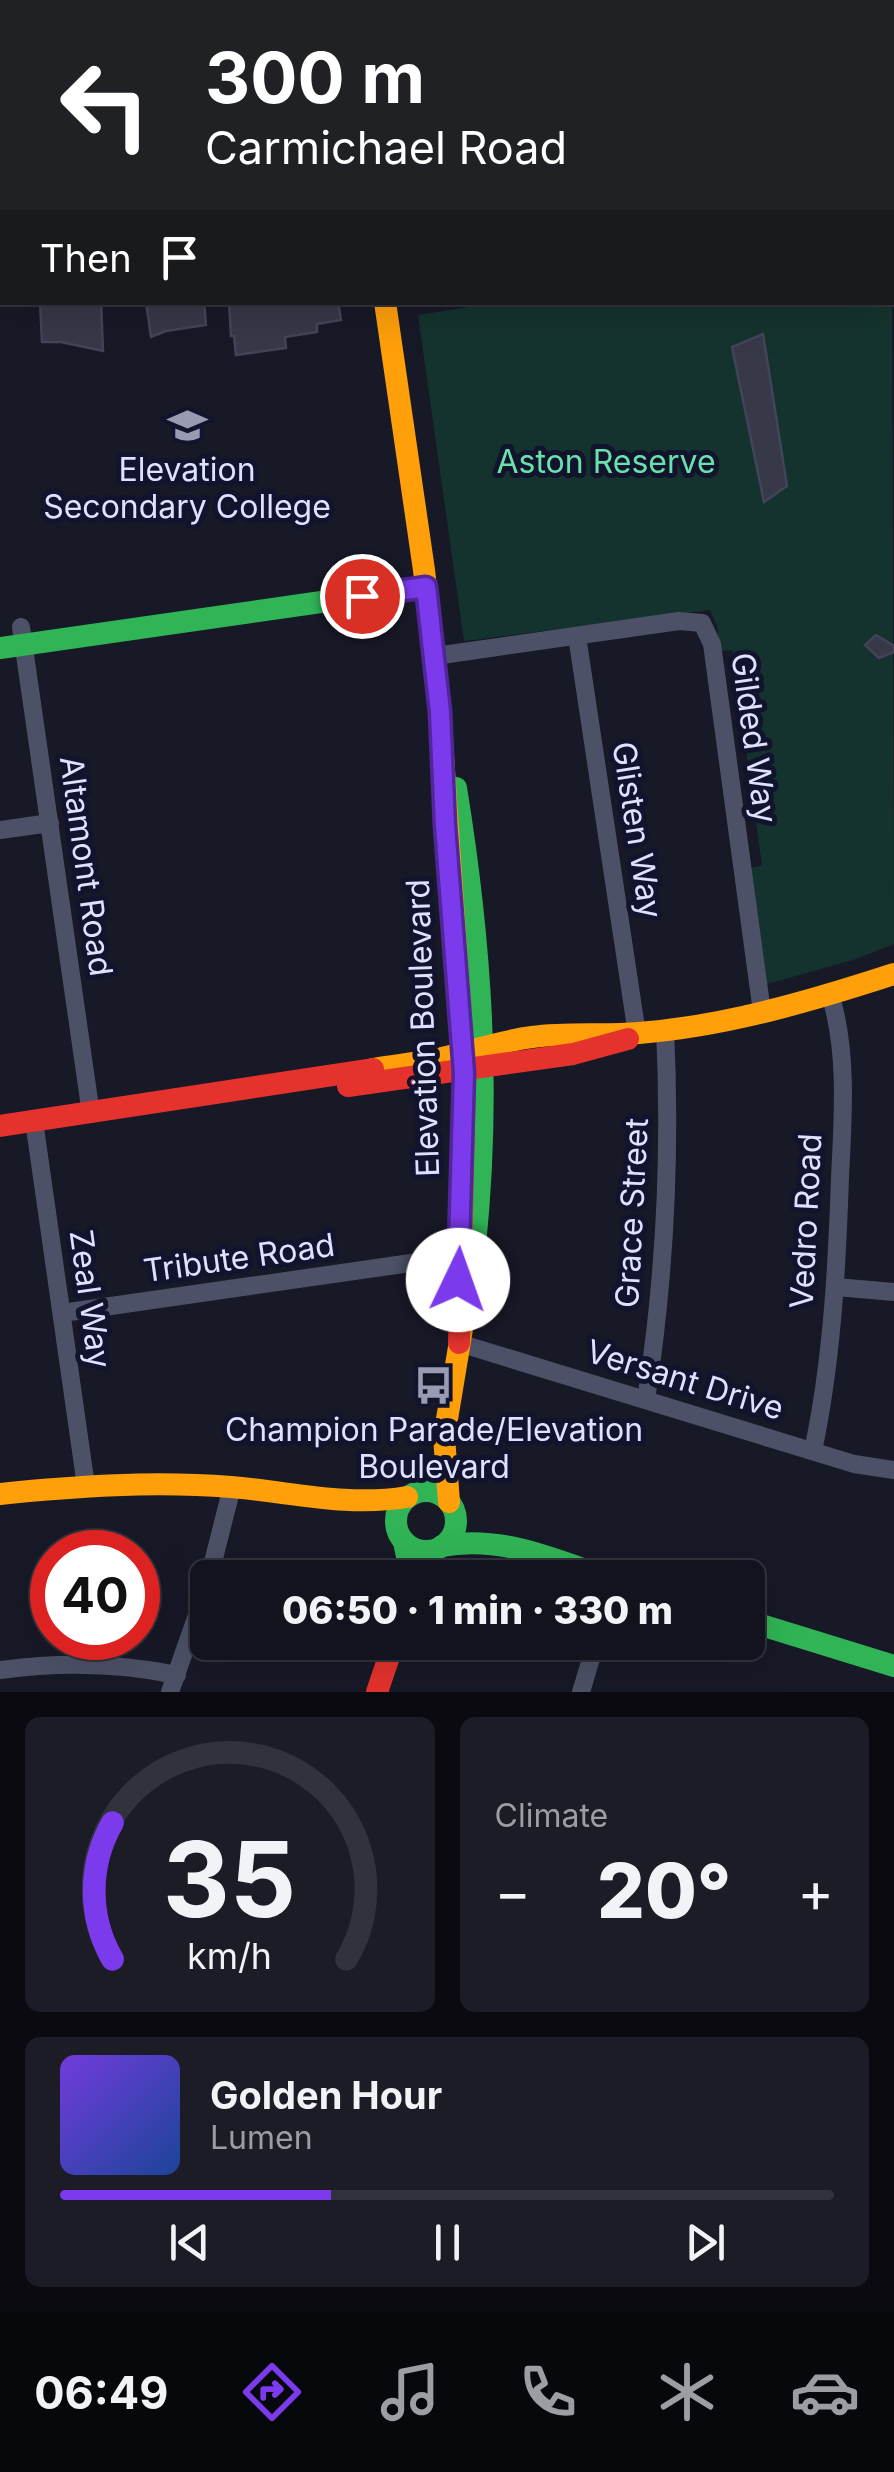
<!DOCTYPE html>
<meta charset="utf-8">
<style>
body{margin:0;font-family:Inter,sans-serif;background:#1b1c26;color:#f1f3f6;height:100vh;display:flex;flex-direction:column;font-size:38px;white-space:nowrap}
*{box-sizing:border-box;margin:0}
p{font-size:32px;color:#9c9ea4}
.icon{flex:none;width:55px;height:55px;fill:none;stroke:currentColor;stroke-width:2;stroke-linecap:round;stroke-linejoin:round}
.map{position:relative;height:1692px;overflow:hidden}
.details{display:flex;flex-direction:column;gap:25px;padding:25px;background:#0a0a10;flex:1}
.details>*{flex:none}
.hud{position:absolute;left:0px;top:0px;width:895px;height:305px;box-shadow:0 10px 40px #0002,0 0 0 2px #31323b;background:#202124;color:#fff;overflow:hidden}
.speed{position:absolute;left:30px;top:1530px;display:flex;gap:20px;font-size:50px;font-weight:700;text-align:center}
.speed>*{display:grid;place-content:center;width:130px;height:130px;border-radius:50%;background:#12131d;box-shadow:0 10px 40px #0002,0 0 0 2px #31323b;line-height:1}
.speed .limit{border:15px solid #d22;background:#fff;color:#111}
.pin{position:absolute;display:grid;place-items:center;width:85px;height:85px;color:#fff;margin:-42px;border:5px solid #fff;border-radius:50%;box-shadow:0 2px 10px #0007}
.me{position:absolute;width:110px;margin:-55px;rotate:3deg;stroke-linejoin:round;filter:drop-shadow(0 0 8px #0008)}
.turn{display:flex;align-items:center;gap:35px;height:210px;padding:0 40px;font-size:45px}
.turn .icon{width:130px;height:130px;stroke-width:2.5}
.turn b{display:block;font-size:70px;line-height:85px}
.then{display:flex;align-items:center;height:95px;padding:0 40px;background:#0003;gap:20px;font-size:38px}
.big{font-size:75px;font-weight:800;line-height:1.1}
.details .widget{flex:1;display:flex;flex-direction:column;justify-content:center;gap:15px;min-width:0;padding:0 35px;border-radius:15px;background:#1b1c26}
.details .dial{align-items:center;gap:0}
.dial svg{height:260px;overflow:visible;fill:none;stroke:#31323b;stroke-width:7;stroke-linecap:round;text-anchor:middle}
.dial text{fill:#f1f3f6;stroke:none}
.song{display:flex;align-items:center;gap:30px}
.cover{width:120px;height:120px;border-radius:15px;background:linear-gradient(135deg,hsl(260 70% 55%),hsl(220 70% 35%))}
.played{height:10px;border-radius:5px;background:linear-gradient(90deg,#7c3aed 35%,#31323b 35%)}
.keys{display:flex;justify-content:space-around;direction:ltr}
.heat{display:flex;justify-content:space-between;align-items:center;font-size:55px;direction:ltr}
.details .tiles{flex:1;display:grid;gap:25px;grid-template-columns:1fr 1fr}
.widget:last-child{grid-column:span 2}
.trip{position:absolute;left:190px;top:1560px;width:575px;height:100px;border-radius:15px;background:#12131d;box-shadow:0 10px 40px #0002,0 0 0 2px #31323b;font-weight:800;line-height:100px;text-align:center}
.dock{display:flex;height:160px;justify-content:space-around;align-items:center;background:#07080c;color:#9c9ea4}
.dock .icon{width:70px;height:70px}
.dock .active{color:#7c3aed}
.dock b{font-size:45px;color:#f1f3f6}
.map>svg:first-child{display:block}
.green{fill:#15332e}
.building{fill:#373848;stroke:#434459;stroke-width:2.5}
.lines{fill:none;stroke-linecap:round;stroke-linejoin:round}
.street{stroke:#4d5167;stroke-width:18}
.fast{stroke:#30b455;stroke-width:22}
.slow{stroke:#ff9f0a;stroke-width:22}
.jam{stroke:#e5322d;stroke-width:22}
.route-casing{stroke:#51269a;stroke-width:25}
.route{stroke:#7c3aed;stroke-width:18}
.labels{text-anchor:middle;stroke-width:10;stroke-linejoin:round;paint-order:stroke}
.park-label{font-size:32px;fill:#68e1aa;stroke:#12132d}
.poi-label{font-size:32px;fill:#dee1ff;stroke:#12132d}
.street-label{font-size:32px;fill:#dee1ff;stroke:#12132d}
</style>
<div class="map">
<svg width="894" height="1692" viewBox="0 0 894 1692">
<rect width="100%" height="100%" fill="#181927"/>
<path class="green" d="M892,244l2,700 -38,15 -89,25 -16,-116 11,-3 -30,-215 -12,1 -3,-25 -7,-16 -246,31 -46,-326 84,-13h390z"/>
<g class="building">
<path d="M40,302h61l2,49 -42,-9h-19z"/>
<path d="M146,302h58l2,23 -40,6 -15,6z"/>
<path d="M229,302h109l3,18 -24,4v8l-32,5 1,11 -50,7 -2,-19h-3z"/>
<path d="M763,334l24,152 -23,16 -32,-155z"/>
<path d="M876,635l18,11v6l-15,6 -14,-13z"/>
</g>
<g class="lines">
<g class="street">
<path d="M530,0v2"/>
<path d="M711,0l1,2"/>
<path d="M892,0l2,7"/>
<path d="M892,233h2"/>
<path d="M21,627l70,487"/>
<path d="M577,636l60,398"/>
<path d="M435,656l244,-35 23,2 10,21 50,368"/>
<path d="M0,830l50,-7"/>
<path d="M34,1121l52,365"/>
<path d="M836,1287l58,5"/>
<path d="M62,1313l363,-52 26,-13 9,-10"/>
<path d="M459,1343l395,121 40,6"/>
<path d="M646,1400c19,-123 25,-247 19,-371"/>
<path d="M813,1451c19,-90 24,-183 27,-274 3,-60 8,-126 -10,-183"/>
<path d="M209,1578l23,-91"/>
<path d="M0,1670c58,-8 120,-7 177,5"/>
<path d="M170,1692l38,-108"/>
<path d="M581,1692l15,-50"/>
</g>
<g class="fast">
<path d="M330,0h19"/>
<path d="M0,648l426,-61"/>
<path d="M456,788c25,154 35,302 19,457"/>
<circle cx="426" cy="1521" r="30"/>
<path d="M404,1542l4,19 -2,17"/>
<path d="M442,1546c59,-11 111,13 166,32"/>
<path d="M748,1621l146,45"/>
</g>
<g class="slow">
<path d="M257,2l9,-2"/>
<path d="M0,82h2"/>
<path d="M385,302l39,268 16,141 21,310"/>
<path d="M373,1069c23,-4 46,-6 69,-11 30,-7 59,-17 90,-21 36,-5 71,-1 107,-4 87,-7 172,-32 255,-59"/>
<path d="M0,1494c77,-8 154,-13 231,-7 60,5 116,20 176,10"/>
<path d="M449,1502l-5,-65 18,-108"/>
</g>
<g class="jam">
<path d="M348,1086l225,-32 55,-15"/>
<path d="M0,1126l373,-57"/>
<path d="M459,1343l6,-264 -4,-58"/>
<path d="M377,1692l17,-50"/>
</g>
</g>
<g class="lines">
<defs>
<path id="route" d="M362,596l64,-9 14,125 5,113 19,248 -6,207"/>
</defs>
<use href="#route" class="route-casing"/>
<use href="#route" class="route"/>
</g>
<defs>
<symbol id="school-bare" viewBox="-9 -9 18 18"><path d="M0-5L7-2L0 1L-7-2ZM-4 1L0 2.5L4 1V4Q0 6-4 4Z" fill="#999bb3" stroke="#12132d" stroke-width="2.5" paint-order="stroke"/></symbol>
<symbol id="bus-bare" viewBox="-9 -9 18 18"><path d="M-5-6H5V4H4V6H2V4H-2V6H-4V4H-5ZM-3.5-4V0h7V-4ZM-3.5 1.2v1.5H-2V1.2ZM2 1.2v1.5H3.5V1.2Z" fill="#999bb3" stroke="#12132d" stroke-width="2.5" paint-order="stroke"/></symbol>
</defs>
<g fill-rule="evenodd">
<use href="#school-bare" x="160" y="398" width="55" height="55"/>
<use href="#bus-bare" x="406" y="1358" width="55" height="55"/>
</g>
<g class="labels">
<g class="park-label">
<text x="606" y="473">Aston Reserve</text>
</g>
<g class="poi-label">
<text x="187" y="481">Elevation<tspan x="187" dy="37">Secondary College</tspan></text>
<text x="434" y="1441">Champion Parade/Elevation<tspan x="434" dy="37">Boulevard</tspan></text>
</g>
<g class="street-label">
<text transform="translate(754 738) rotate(82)" y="11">Gilded Way</text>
<text transform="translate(637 830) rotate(81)" y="11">Glisten Way</text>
<text transform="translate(86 866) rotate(82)" y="11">Altamont Road</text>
<text transform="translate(423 1028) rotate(-92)" y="11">Elevation Boulevard</text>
<text transform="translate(632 1213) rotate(-87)" y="11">Grace Street</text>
<text transform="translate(806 1221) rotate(-87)" y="11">Vedro Road</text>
<text transform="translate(239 1258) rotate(-8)" y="11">Tribute Road</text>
<text transform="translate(90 1299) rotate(82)" y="11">Zeal Way</text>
<text transform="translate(685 1380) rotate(17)" y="11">Versant Drive</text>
</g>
</g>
</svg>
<div class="speed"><div class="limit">40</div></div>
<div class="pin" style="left:362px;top:596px;background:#d93025"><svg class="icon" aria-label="arrive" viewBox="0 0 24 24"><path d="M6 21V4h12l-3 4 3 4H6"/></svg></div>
<svg class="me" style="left:458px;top:1280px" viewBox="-20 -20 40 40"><circle r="19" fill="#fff"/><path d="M0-13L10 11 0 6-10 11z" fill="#7c3aed"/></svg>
<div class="trip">06:50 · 1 min · 330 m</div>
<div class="hud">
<div class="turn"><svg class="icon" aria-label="left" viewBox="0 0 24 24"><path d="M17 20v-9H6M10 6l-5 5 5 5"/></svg><div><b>300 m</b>Carmichael Road</div></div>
<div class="then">Then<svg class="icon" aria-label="arrive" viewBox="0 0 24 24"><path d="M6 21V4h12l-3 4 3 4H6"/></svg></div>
</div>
</div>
<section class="details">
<div class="tiles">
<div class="widget dial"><svg viewBox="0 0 100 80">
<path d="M14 69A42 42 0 1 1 86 69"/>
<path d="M14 69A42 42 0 0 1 14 27" stroke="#7c3aed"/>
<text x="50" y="56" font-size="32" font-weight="700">35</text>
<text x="50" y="72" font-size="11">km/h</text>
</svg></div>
<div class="widget"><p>Climate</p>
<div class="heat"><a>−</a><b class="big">20°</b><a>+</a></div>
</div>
<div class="widget">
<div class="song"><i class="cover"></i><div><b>Golden Hour</b><p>Lumen</p></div></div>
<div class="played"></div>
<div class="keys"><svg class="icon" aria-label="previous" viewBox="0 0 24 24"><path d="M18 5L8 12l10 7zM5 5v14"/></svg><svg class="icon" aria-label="pause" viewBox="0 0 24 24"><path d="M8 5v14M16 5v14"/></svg><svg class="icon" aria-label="next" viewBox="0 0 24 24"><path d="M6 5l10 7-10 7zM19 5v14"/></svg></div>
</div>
</div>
</section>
<nav class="dock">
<b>06:49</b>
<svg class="icon active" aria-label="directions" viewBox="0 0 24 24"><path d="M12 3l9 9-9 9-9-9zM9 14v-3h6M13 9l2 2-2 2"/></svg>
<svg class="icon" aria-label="music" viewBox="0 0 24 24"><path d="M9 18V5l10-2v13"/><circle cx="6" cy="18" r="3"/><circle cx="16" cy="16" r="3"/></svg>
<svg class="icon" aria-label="phone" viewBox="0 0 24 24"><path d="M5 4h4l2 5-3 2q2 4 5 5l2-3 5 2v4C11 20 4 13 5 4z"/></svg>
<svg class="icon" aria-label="climate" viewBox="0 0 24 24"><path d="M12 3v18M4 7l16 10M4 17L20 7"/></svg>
<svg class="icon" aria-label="car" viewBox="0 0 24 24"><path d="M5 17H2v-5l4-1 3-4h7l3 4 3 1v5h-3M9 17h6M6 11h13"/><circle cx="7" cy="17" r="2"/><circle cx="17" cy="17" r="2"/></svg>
</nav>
